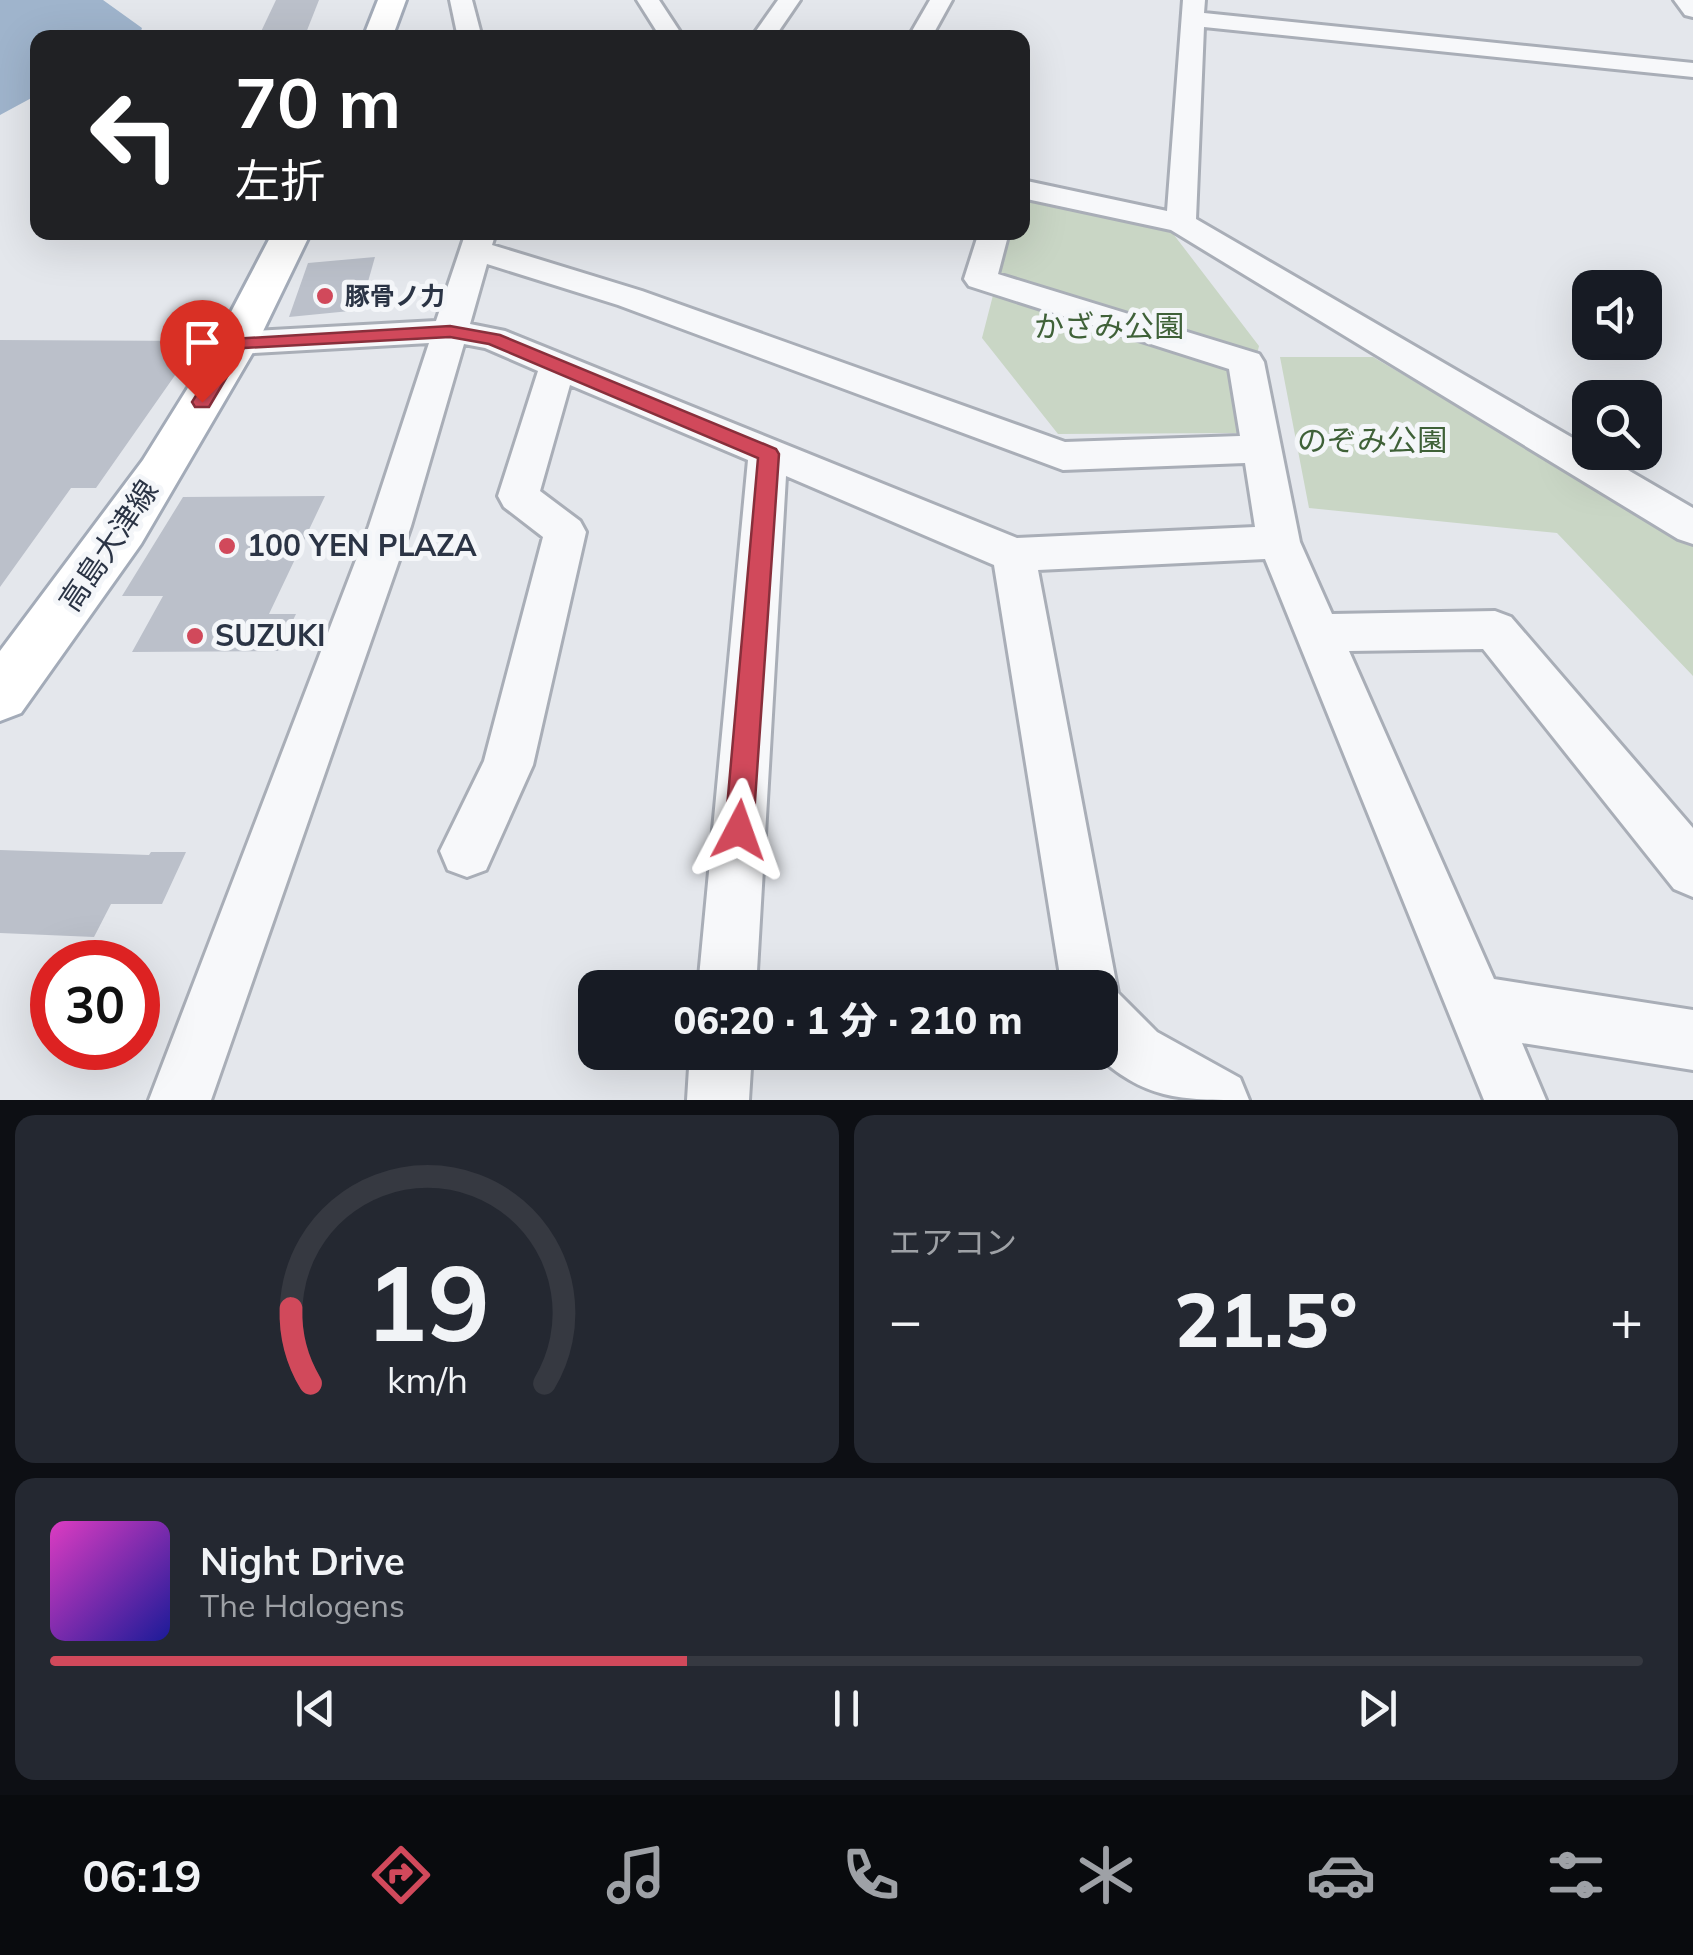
<!DOCTYPE html>
<html lang="ja">
<meta charset="utf-8">
<style>
body{margin:0;font-family:Mulish,"Noto Sans JP",sans-serif;background:#242831;color:#f1f3f6;height:100vh;display:flex;flex-direction:column;font-size:38px;white-space:nowrap}
*{box-sizing:border-box;margin:0}
p{font-size:32px;color:#9ea1a6}
.icon{flex:none;width:55px;height:55px;fill:none;stroke:currentColor;stroke-width:2;stroke-linecap:round;stroke-linejoin:round}
.map{position:relative;height:1100px;overflow:hidden}
.side{display:flex;flex-direction:column;gap:15px;padding:15px;background:#0d0f14;flex:1}
.side>*{flex:none}
.top-card{position:absolute;left:30px;top:30px;width:1000px;height:210px;border-radius:20px;box-shadow:0 10px 40px #0002;background:#202124;color:#fff;overflow:hidden}
.tools{position:absolute;left:1572px;top:270px;display:grid;gap:20px}
.tools a{display:grid;place-items:center;width:90px;height:90px;border-radius:20px;background:#171b24;box-shadow:0 10px 40px #0002;font-size:50px}
.speed{position:absolute;left:30px;top:940px;display:flex;gap:20px;font-size:50px;font-weight:700;text-align:center}
.speed>*{display:grid;place-content:center;width:130px;height:130px;border-radius:50%;background:#171b24;box-shadow:0 10px 40px #0002;line-height:1}
.speed .limit{border:15px solid #d22;background:#fff;color:#111}
.pin{position:absolute;display:grid;place-items:center;width:85px;height:85px;color:#fff;margin:-102px -42px;border-radius:50% 50% 50% 0;rotate:-45deg;box-shadow:0 0 10px #0007}
.pin .icon{rotate:45deg}
.me{position:absolute;width:110px;margin:-55px;rotate:4deg;stroke-linejoin:round;filter:drop-shadow(0 0 8px #0008)}
.turn{display:flex;align-items:center;gap:35px;height:210px;padding:0 40px;font-size:45px}
.turn .icon{width:130px;height:130px;stroke-width:2.5}
.turn b{display:block;font-size:70px;line-height:85px}
.big{font-size:75px;font-weight:800;line-height:1.1}
.side .card{flex:1;display:flex;flex-direction:column;justify-content:center;gap:15px;min-width:0;padding:0 35px;border-radius:20px;background:#242831}
.side .dial{align-items:center;gap:0}
.dial svg{height:260px;overflow:visible;fill:none;stroke:#363941;stroke-width:7;stroke-linecap:round;text-anchor:middle}
.dial text{fill:#f1f3f6;stroke:none}
.song{display:flex;align-items:center;gap:30px}
.cover{width:120px;height:120px;border-radius:15px;background:linear-gradient(135deg,hsl(310 70% 55%),hsl(240 70% 35%))}
.played{height:10px;border-radius:5px;background:linear-gradient(90deg,#d1495b 40%,#363941 40%)}
.keys{display:flex;justify-content:space-around;direction:ltr}
.heat{display:flex;justify-content:space-between;align-items:center;font-size:55px;direction:ltr}
.side .tiles{flex:1;display:grid;gap:15px;grid-template-columns:1fr 1fr}
.card:last-child{grid-column:span 2}
.trip{position:absolute;left:578px;top:970px;width:540px;height:100px;border-radius:20px;background:#171b24;box-shadow:0 10px 40px #0002;font-weight:800;line-height:100px;text-align:center}
.menu{display:flex;height:160px;justify-content:space-around;align-items:center;background:#090b0e;color:#9ea1a6}
.menu .icon{width:70px;height:70px}
.menu .current{color:#d1495b}
.menu b{font-size:45px;color:#f1f3f6}
.map>svg:first-child{display:block}
.green{fill:#c9d6c5}
.water{fill:#9fb4cc}
.building{fill:#bbc0ca}
.lines{fill:none;stroke-linecap:round;stroke-linejoin:round}
.minor-casing{stroke:#a9aeb7;stroke-width:6}
.major-casing{stroke:#a3abb8;stroke-width:6}
.minor{fill:#f7f8fa;fill-rule:evenodd}
.major{fill:#fff;fill-rule:evenodd}
.route{fill:#d1495b;stroke:#882f3b;stroke-width:2.5}
.poi-dot{fill:#d1495b;stroke:#f4f6f9;stroke-width:4}
.labels{text-anchor:middle;stroke-width:10;stroke-linejoin:round;paint-order:stroke}
.far-poi-label{font-size:25px;font-weight:bold;fill:#2b3445;stroke:#f4f6f9;text-anchor:start}
.park-label{font-size:30px;fill:#3f6138;stroke:#f4f6f9}
.street-label{font-size:30px;fill:#2b3445;stroke:#f4f6f9}
.poi-label{font-size:30px;font-weight:bold;fill:#2b3445;stroke:#f4f6f9;text-anchor:start}
</style>
<div class="map">
<svg width="1693" height="1100" viewBox="0 0 1693 1100">
<rect width="100%" height="100%" fill="#e4e7ec"/>
<g class="green">
<path d="M1023,196l148,35 88,115 -21,87 -180,1 -76,-96 27,-105 13,-1z"/>
<path d="M1280,357h93l320,187v132l-136,-143 -248,-25z"/>
</g>
<path class="water" d="M0,0h103l39,28 -3,9 -101,1 -1,57 -37,20z"/>
<g class="building">
<path d="M276,0h43l-15,38h-46z"/>
<path d="M375,257l-15,53 -71,7 19,-54z"/>
<path d="M0,340l199,1 -103,147h-25l-71,99z"/>
<path d="M325,496l-56,118h27l-18,37 -146,1 31,-56h-41l61,-99z"/>
<path d="M0,850l149,5 2,-3h35l-24,52h-51l-17,33 -94,-4z"/>
</g>
<g class="lines">
<defs>
<g id="minor">
<path d="M450,0h22l10,38h-24z"/>
<path d="M637,0h22l25,38h-23z"/>
<path d="M778,0h22l-26,38h-23z"/>
<path d="M930,0h22l-21,38h-23z"/>
<path d="M1183,0h22l-1,13 489,50v14l-489,-50 -8,192 394,229v4h7l96,56v36l-15,-5 -507,-309 -149,-32v-18l145,31z"/>
<path d="M1674,0h19v17l-8,-2z"/>
<path d="M466,232h30l-4,13 150,46 423,151 175,-6 -11,-67 -260,-83 -5,-7 15,-47h30l-11,42 261,80 5,8 36,180 32,72 163,-3 16,6 182,211v69l-19,-8 -191,-240 -134,2 145,328 199,31v60l-171,-27 24,57h-62l-219,-541 -227,11 80,423 39,39 83,46 9,22c-71,0 -104,0 -156,-48h7v-64h-38l-68,-423 -208,-89 -30,512h-58l50,-528 -178,-75 -30,106 40,30 6,11 -53,233 -47,105 -19,7 -19,-7 -8,-19 44,-90 59,-224 -39,-30 -6,-11 40,-125 -53,-23 -21,-4 -53,182 -200,574h-62l220,-574 60,-183 -191,11 -12,-3 -5,-8 5,-8 12,-3 198,-11zM487,264l131,41 445,165 182,-7 10,64 -238,11 -512,-207 -35,-7z"/>
<path d="M690,1052h62l-3,48h-62z"/>
</g>
<g id="major">
<path d="M378,0h28l-14,38h-29z"/>
<path d="M273,232h38l-59,122 -111,190 -120,169 -21,8v-70l143,-191 66,-106z"/>
</g>
</defs>
<use href="#minor" class="minor-casing"/>
<use href="#major" class="major-casing"/>
<use href="#minor" class="minor"/>
<use href="#major" class="major"/>
</g>
<path class="route" d="M450,326l50,9 276,114 3,5 -26,376 -4,10 -10,4 -10,-4 -4,-10 33,-372 -269,-114 -39,-7 -206,11 -35,59h-14l-3,-5 39,-63z"/>
<g class="poi-dot">
<circle cx="325" cy="296" r="10"/>
<circle cx="227" cy="546" r="10"/>
<circle cx="195" cy="636" r="10"/>
</g>
<g class="labels">
<g class="far-poi-label">
<text x="345" y="305">豚骨ノ力</text>
</g>
<g class="park-label">
<text x="1109" y="337">かざみ公園</text>
<text x="1372" y="451">のぞみ公園</text>
</g>
<g class="street-label">
<text transform="translate(109 546) rotate(-56)" y="10">高島大津線</text>
</g>
<g class="poi-label">
<text x="247" y="556">100 YEN PLAZA</text>
<text x="215" y="646">SUZUKI</text>
</g>
</g>
</svg>
<div class="tools">
<a><svg class="icon" aria-label="sound" viewBox="0 0 24 24"><path d="M4 9h4l5-4v14l-5-4H4zM17 9q2 3 0 6"/></svg></a>
<a><svg class="icon" aria-label="search" viewBox="0 0 24 24"><circle cx="10" cy="10" r="6"/><path d="M15 15l6 6"/></svg></a>
</div>
<div class="speed"><div class="limit">30</div></div>
<div class="pin" style="left:202px;top:402px;background:#d93025"><svg class="icon" aria-label="arrive" viewBox="0 0 24 24"><path d="M6 21V4h12l-3 4 3 4H6"/></svg></div>
<svg class="me" style="left:739px;top:830px" viewBox="-20 -20 40 40"><path d="M0-17L14 15 0 8-14 15z" fill="#d1495b" stroke="#fff" stroke-width="4"/></svg>
<div class="trip">06:20 · 1 分 · 210 m</div>
<div class="top-card">
<div class="turn"><svg class="icon" aria-label="left" viewBox="0 0 24 24"><path d="M17 20v-9H6M10 6l-5 5 5 5"/></svg><div><b>70 m</b>左折</div></div>
</div>
</div>
<section class="side">
<div class="tiles">
<div class="card dial"><svg viewBox="0 0 100 80">
<path d="M14 69A42 42 0 1 1 86 69"/>
<path d="M14 69A42 42 0 0 1 8 46" stroke="#d1495b"/>
<text x="50" y="56" font-size="32" font-weight="700">19</text>
<text x="50" y="72" font-size="11">km/h</text>
</svg></div>
<div class="card"><p>エアコン</p>
<div class="heat"><a>−</a><b class="big">21.5°</b><a>+</a></div>
</div>
<div class="card">
<div class="song"><i class="cover"></i><div><b>Night Drive</b><p>The Halogens</p></div></div>
<div class="played"></div>
<div class="keys"><svg class="icon" aria-label="previous" viewBox="0 0 24 24"><path d="M18 5L8 12l10 7zM5 5v14"/></svg><svg class="icon" aria-label="pause" viewBox="0 0 24 24"><path d="M8 5v14M16 5v14"/></svg><svg class="icon" aria-label="next" viewBox="0 0 24 24"><path d="M6 5l10 7-10 7zM19 5v14"/></svg></div>
</div>
</div>
</section>
<nav class="menu">
<b>06:19</b>
<svg class="icon current" aria-label="directions" viewBox="0 0 24 24"><path d="M12 3l9 9-9 9-9-9zM9 14v-3h6M13 9l2 2-2 2"/></svg>
<svg class="icon" aria-label="music" viewBox="0 0 24 24"><path d="M9 18V5l10-2v13"/><circle cx="6" cy="18" r="3"/><circle cx="16" cy="16" r="3"/></svg>
<svg class="icon" aria-label="phone" viewBox="0 0 24 24"><path d="M5 4h4l2 5-3 2q2 4 5 5l2-3 5 2v4C11 20 4 13 5 4z"/></svg>
<svg class="icon" aria-label="climate" viewBox="0 0 24 24"><path d="M12 3v18M4 7l16 10M4 17L20 7"/></svg>
<svg class="icon" aria-label="car" viewBox="0 0 24 24"><path d="M5 17H2v-5l4-1 3-4h7l3 4 3 1v5h-3M9 17h6M6 11h13"/><circle cx="7" cy="17" r="2"/><circle cx="17" cy="17" r="2"/></svg>
<svg class="icon" aria-label="filters" viewBox="0 0 24 24"><path d="M4 7h16M4 17h16"/><circle cx="9" cy="7" r="2"/><circle cx="15" cy="17" r="2"/></svg>
</nav>
